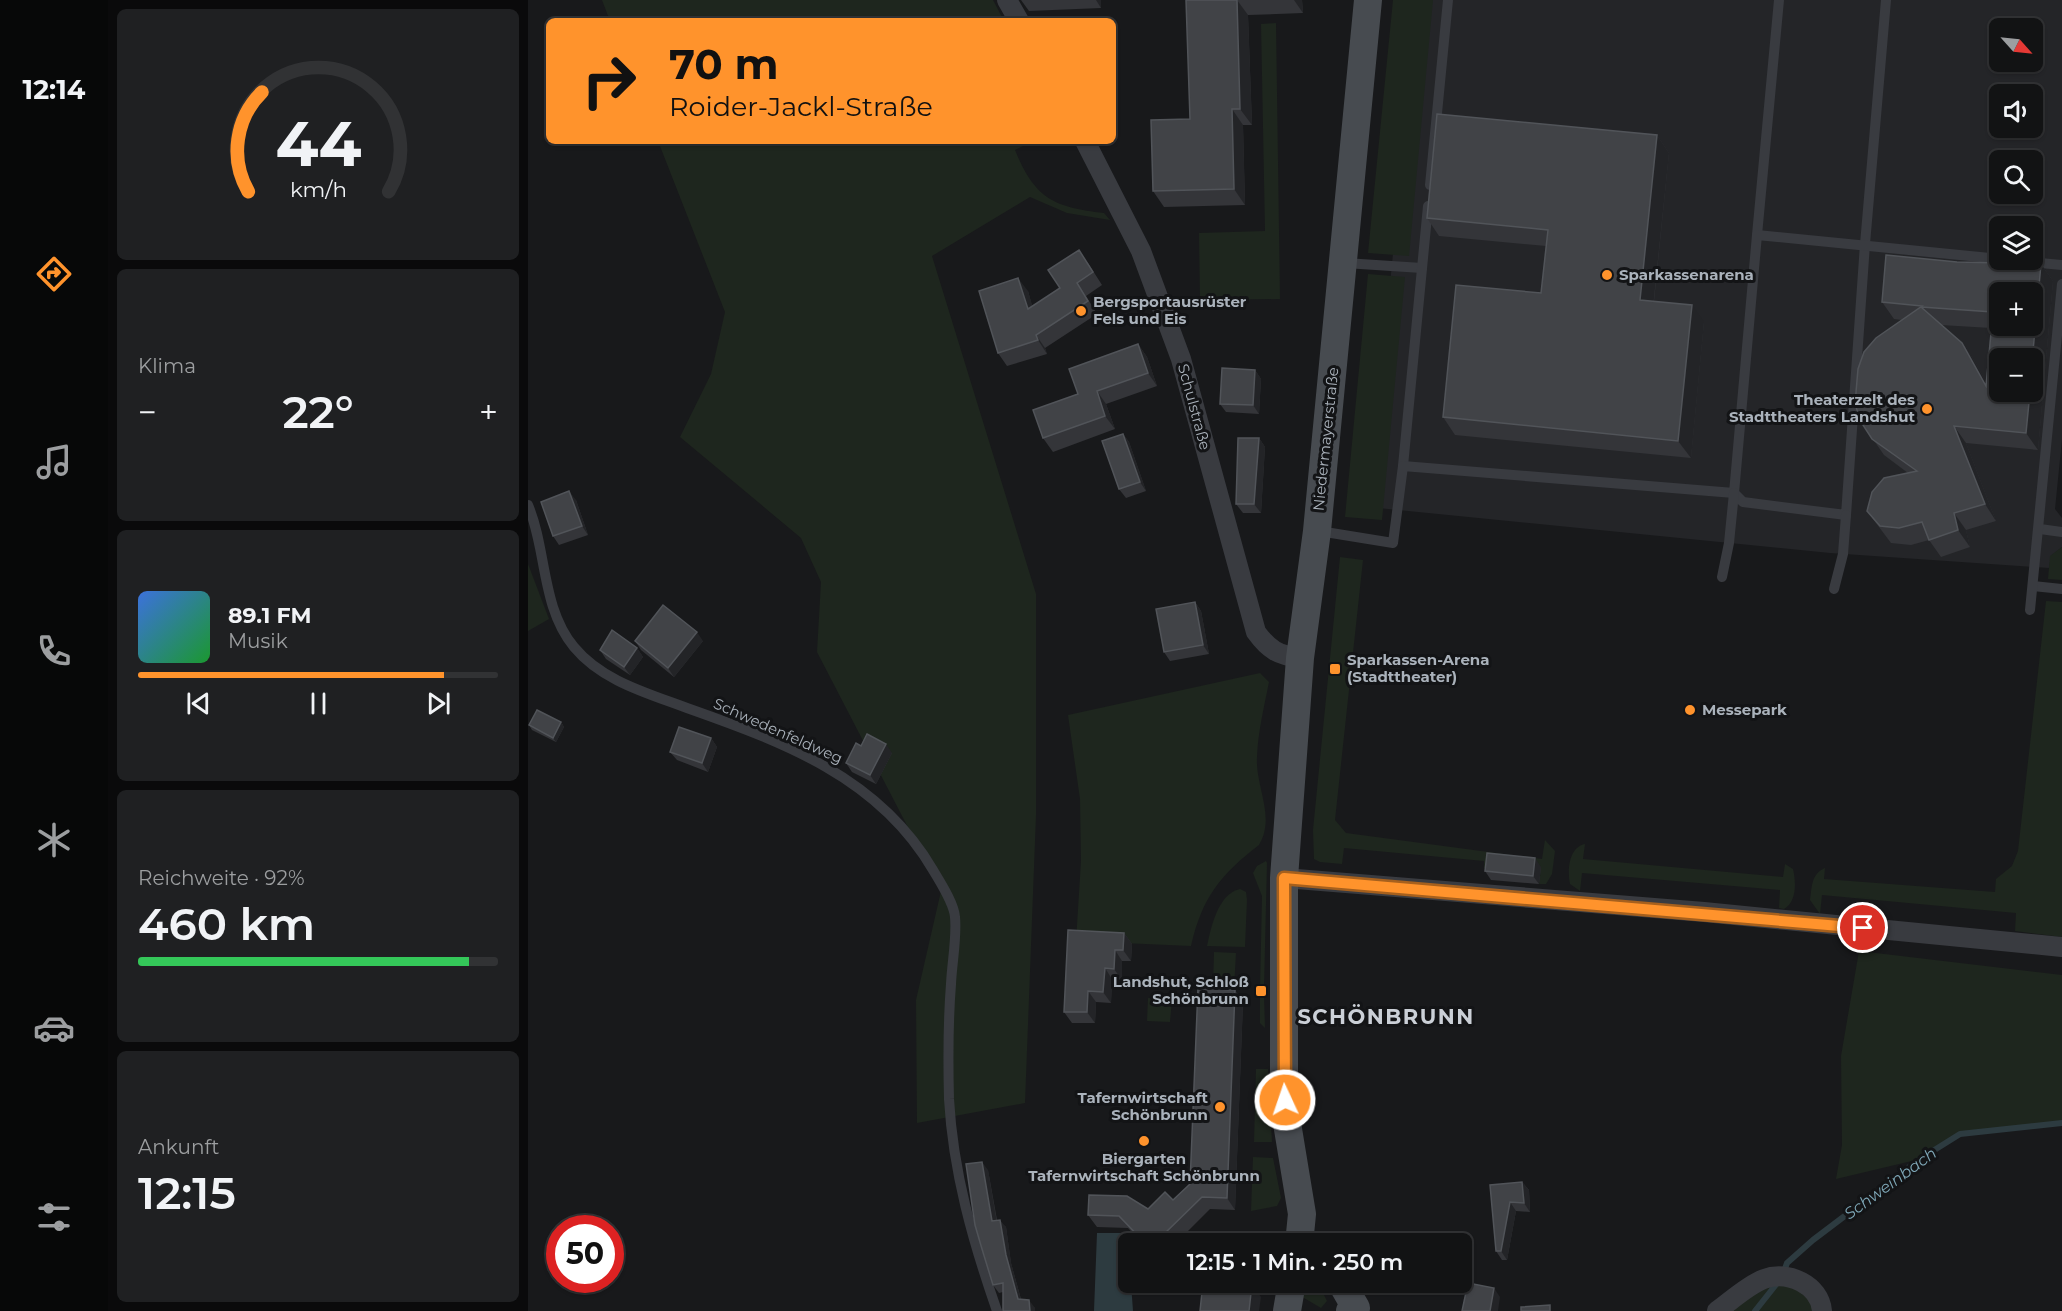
<!DOCTYPE html>
<html lang="de">
<meta charset="utf-8">
<style>
body{margin:0;font-family:Montserrat,sans-serif;background:#1f2022;color:#f1f3f6;height:100vh;display:flex;flex-direction:column;font-size:22px;white-space:nowrap}
*{box-sizing:border-box;margin:0}
p{font-size:20px;color:#9c9ea0}
.icon{flex:none;width:33px;height:33px;fill:none;stroke:currentColor;stroke-width:2;stroke-linecap:round;stroke-linejoin:round}
.map{position:relative;flex:1;overflow:hidden}
.side{display:flex;flex-direction:column;gap:9px;padding:9px;background:#0a0a0b;width:420px}
.side>*{flex:none}
.banner{position:absolute;left:18px;top:18px;width:570px;height:126px;border-radius:9px;box-shadow:0 2px 4px #0004,0 0 0 2px #313234;background:#ff932c;color:#111;overflow:hidden}
.needle{width:39px;rotate:117deg}
.buttons{position:absolute;left:1461px;top:18px;display:grid;gap:12px}
.buttons a{display:grid;place-items:center;width:54px;height:54px;border-radius:9px;background:#121314;box-shadow:0 2px 4px #0004,0 0 0 2px #313234;font-size:30px}
.speed{position:absolute;left:18px;top:1215px;display:flex;gap:12px;font-size:30px;font-weight:700;text-align:center}
.speed>*{display:grid;place-content:center;width:78px;height:78px;border-radius:50%;background:#121314;box-shadow:0 2px 4px #0004,0 0 0 2px #313234;line-height:1}
.speed .limit{border:9px solid #d22;background:#fff;color:#111}
.pin{position:absolute;display:grid;place-items:center;width:51px;height:51px;color:#fff;margin:-26px;border:3px solid #fff;border-radius:50%;box-shadow:0 2px 6px #0007}
.me{position:absolute;width:66px;margin:-33px;rotate:357deg;stroke-linejoin:round;filter:drop-shadow(0 0 4px #0008)}
.turn{display:flex;align-items:center;gap:21px;height:126px;padding:0 24px;font-size:27px}
.turn .icon{width:78px;height:78px;stroke-width:2.5}
.turn b{display:block;font-size:42px;line-height:51px}
.big{font-size:45px;font-weight:600;line-height:1.1}
.side .tile{flex:1;display:flex;flex-direction:column;justify-content:center;gap:9px;min-width:0;padding:0 21px;border-radius:9px;background:#1f2022}
.side .dial{align-items:center;gap:0}
.dial svg{height:156px;overflow:visible;fill:none;stroke:#313234;stroke-width:7;stroke-linecap:round;text-anchor:middle}
.dial text{fill:#f1f3f6;stroke:none}
.song{display:flex;align-items:center;gap:18px}
.cover{width:72px;height:72px;border-radius:9px;background:linear-gradient(135deg,hsl(220 70% 55%),hsl(130 70% 35%))}
.played{height:6px;border-radius:3px;background:linear-gradient(90deg,#ff932c 85%,#313234 85%)}
.keys{display:flex;justify-content:space-around;direction:ltr}
.heat{display:flex;justify-content:space-between;align-items:center;font-size:33px;direction:ltr}
.charge{height:9px;border-radius:4px;background:linear-gradient(90deg,#34c759 92%,#313234 0)}
.trip{position:absolute;left:590px;top:1233px;width:354px;height:60px;border-radius:9px;background:#121314;box-shadow:0 2px 4px #0004,0 0 0 2px #313234;font-weight:600;line-height:60px;text-align:center}
main{display:flex;flex:1;min-height:0}
.dock{display:flex;flex-direction:column;width:108px;justify-content:space-around;align-items:center;background:#070808;color:#9c9ea0}
.dock .icon{width:42px;height:42px}
.dock .current{color:#ff932c}
.dock b{font-size:27px;color:#f1f3f6}
.map>svg:first-child{display:block}
.built{fill:#242528;fill-rule:evenodd}
.green{fill:#1e261e}
.water{fill:#2d3b40}
.lines{fill:none;stroke-linecap:round;stroke-linejoin:round}
.stream{stroke:#2d3b40;stroke-width:6}
.service{stroke:#393b40;stroke-width:10}
.minor{stroke:#393b40;stroke-width:20}
.secondary{stroke:#474b50;stroke-width:28}
.wall{fill:#343539;fill-rule:evenodd}
.shaded-wall{fill:#232427}
.building{fill:#414347;stroke:#515459;stroke-width:1.5;fill-rule:evenodd}
.route-casing{stroke:#a6601d;stroke-width:15}
.route{stroke:#ff932c;stroke-width:10}
.poi-dot{fill:#ff932c;stroke:#131416;stroke-width:2}
.labels{text-anchor:middle;stroke-width:6;stroke-linejoin:round;paint-order:stroke}
.poi-label{font-size:15px;font-weight:bold;fill:#aab2bb;stroke:#131416;text-anchor:start}
.street-label{font-size:15px;fill:#aab2bb;stroke:#131416}
.water-label{font-size:16px;font-style:italic;fill:#7fa8b8;stroke:#131416}
.district-label{font-size:21px;font-weight:bold;letter-spacing:1.5px;fill:#cbd0d7;stroke:#131416}
</style>
<main>
<nav class="dock">
<b>12:14</b>
<svg class="icon current" aria-label="directions" viewBox="0 0 24 24"><path d="M12 3l9 9-9 9-9-9zM9 14v-3h6M13 9l2 2-2 2"/></svg>
<svg class="icon" aria-label="music" viewBox="0 0 24 24"><path d="M9 18V5l10-2v13"/><circle cx="6" cy="18" r="3"/><circle cx="16" cy="16" r="3"/></svg>
<svg class="icon" aria-label="phone" viewBox="0 0 24 24"><path d="M5 4h4l2 5-3 2q2 4 5 5l2-3 5 2v4C11 20 4 13 5 4z"/></svg>
<svg class="icon" aria-label="climate" viewBox="0 0 24 24"><path d="M12 3v18M4 7l16 10M4 17L20 7"/></svg>
<svg class="icon" aria-label="car" viewBox="0 0 24 24"><path d="M5 17H2v-5l4-1 3-4h7l3 4 3 1v5h-3M9 17h6M6 11h13"/><circle cx="7" cy="17" r="2"/><circle cx="17" cy="17" r="2"/></svg>
<svg class="icon" aria-label="filters" viewBox="0 0 24 24"><path d="M4 7h16M4 17h16"/><circle cx="9" cy="7" r="2"/><circle cx="15" cy="17" r="2"/></svg>
</nav>
<section class="side">
<div class="tile dial"><svg viewBox="0 0 100 80">
<path d="M14 69A42 42 0 1 1 86 69"/>
<path d="M14 69A42 42 0 0 1 21 18" stroke="#ff932c"/>
<text x="50" y="56" font-size="32" font-weight="700">44</text>
<text x="50" y="72" font-size="11">km/h</text>
</svg></div>
<div class="tile"><p>Klima</p>
<div class="heat"><a>−</a><b class="big">22°</b><a>+</a></div>
</div>
<div class="tile">
<div class="song"><i class="cover"></i><div><b>89.1 FM</b><p>Musik</p></div></div>
<div class="played"></div>
<div class="keys"><svg class="icon" aria-label="previous" viewBox="0 0 24 24"><path d="M18 5L8 12l10 7zM5 5v14"/></svg><svg class="icon" aria-label="pause" viewBox="0 0 24 24"><path d="M8 5v14M16 5v14"/></svg><svg class="icon" aria-label="next" viewBox="0 0 24 24"><path d="M6 5l10 7-10 7zM19 5v14"/></svg></div>
</div>
<div class="tile"><p>Reichweite · 92%</p><b class="big">460 km</b><div class="charge"></div></div>
<div class="tile"><p>Ankunft</p><b class="big">12:15</b></div>
</section>
<div class="map">
<svg width="1534" height="1311" viewBox="0 0 1534 1311">
<rect width="100%" height="100%" fill="#18191b"/>
<path class="built" d="M890,0h644v439l-7,70 7,9v29l-11,9 -2,12 -219,-15 -462,-46zM1472,28h32v34h-32zM1472,94h32v34h-32zM1472,160h32v34h-32zM1472,226h32v34h-32zM1472,292h32v34h-32zM1472,358h32v34h-32z"/>
<g class="green">
<path d="M74,0h391l11,21h-394z"/>
<path d="M865,0h40l-24,256 -41,-3z"/>
<path d="M748,23l4,276 -80,1 -1,-67 66,-2 -4,-207z"/>
<path d="M130,141h375l-18,9c20,49 39,57 89,63l6,7 -43,-7 -37,-16 -98,59 104,338v221l-11,288 -108,20 -1,-123 25,-109 -124,-239 4,-70 -20,-44 -121,-101 31,-63 14,-62z"/>
<path d="M840,274l37,3 -23,243 -37,-3z"/>
<path d="M1534,547v33l-14,-1 2,-23z"/>
<path d="M812,557l23,3 -28,260 11,13 196,26 3,-19 10,11 -3,23 -6,10h-7l2,-17 -57,1v-7l-140,-13 -2,16 -22,-2 -6,-3 -1,-29z"/>
<path d="M0,564l21,55 -21,12z"/>
<path d="M1518,601l16,1v335l-47,-6 1,-18 -194,-18 -2,19 -10,-14c2,-13 1,-26 15,-32l-1,11 171,13 1,-13 16,-13 6,-15z"/>
<path d="M732,673l9,9c-5,25 -11,50 -12,75 -2,29 19,60 2,88 -39,30 -57,53 -68,101l-115,-5 5,-80 -1,-62 -12,-84z"/>
<path d="M1057,844l-2,15 200,18 2,-13 8,5c3,13 4,33 -9,40l-5,-1 1,-18 -198,-17 -2,18 -10,-7c-3,-14 -1,-37 15,-40z"/>
<path d="M738,861l1,2 -3,126h-4l2,-93 -9,-23 4,-7z"/>
<path d="M712,889l6,3 1,8 -2,47 -38,-1c4,-19 11,-52 33,-57z"/>
<path d="M1331,951l203,24v148l-102,11 -40,25 -84,20 6,-34 -1,-89z"/>
<path d="M686,952l22,1 -2,35h-21z"/>
<path d="M732,995h4l1,33 -5,-5z"/>
<path d="M620,998l24,1 -2,23 -23,-1z"/>
<path d="M728,1069h12l4,73h-18z"/>
<path d="M725,1157l20,1 8,40 -4,8 -26,5z"/>
<path d="M1237,1278h28l29,33h-105z"/>
<path d="M774,1283h16l9,18 -6,7 -22,-13z"/>
</g>
<path class="water" d="M569,1233h30l1,49 3,1 2,28h-39z"/>
<g class="lines">
<path class="stream" d="M1227,1311l27,-34 5,-14 26,-23 107,-81 40,-25 102,-11"/>
<g class="service">
<path d="M902,185l18,-185"/>
<path d="M1229,235l22,-235"/>
<path d="M1479,260l55,5"/>
<path d="M817,263l77,5"/>
<path d="M875,466l25,-260"/>
<path d="M1206,493l9,9 103,13 19,-271 21,-244"/>
<path d="M0,505c19,45 13,102 46,142 28,34 73,46 113,61 96,34 192,69 246,162 7,12 21,33 22,47 2,21 -3,45 -4,67 -3,38 -3,76 -2,115 4,73 24,143 48,212"/>
<path d="M1512,529l22,3"/>
<path d="M791,531l74,12 10,-77 331,27 23,-258 243,24"/>
<path d="M1194,577l7,-34 5,-50"/>
<path d="M1505,586l29,3"/>
<path d="M1306,589l9,-35 3,-39"/>
<path d="M1502,610l32,-326"/>
</g>
<g class="minor">
<path d="M479,0l12,21"/>
<path d="M557,141l56,110 40,108 75,273c13,18 22,23 44,26"/>
<path d="M756,878l420,34 358,35"/>
<path d="M1189,1311c14,-10 31,-26 47,-32 24,-9 56,6 58,32"/>
</g>
<g class="secondary">
<path d="M771,1244l3,-30 -15,-91 -3,-46v-199l16,-220 17,-127 51,-531"/>
<path d="M813,1282l15,26 -6,3"/>
<path d="M759,1311l5,-29"/>
</g>
</g>
<g class="wall">
<path d="M493,0h80v8l-72,3z"/>
<path d="M658,0h116l1,13 -55,2 4,110h-9l2,80 -81,2 -11,-16 37,-72z"/>
<path d="M1129,135l12,18 -15,148 50,21 -13,136 -236,-23 -12,-18 98,-124 5,-47 -107,-10 -12,-18z"/>
<path d="M1429,262l84,2 12,17 -15,169 -72,-7 30,78 -30,9 4,17 -29,10 -12,-17 -18,5 -20,-2 -24,-32 41,-38 -24,-18 -23,-33 41,-102 -8,-1 -12,-17zM1413,325l50,3 -5,54 -12,-22 -12,-17z"/>
<path d="M560,263l14,22 -16,11 11,18 -52,34 2,6 -40,12 -9,-13 30,-62 4,15 28,-18z"/>
<path d="M610,344l9,13 10,29 -51,18 9,25 -62,23 -10,-14 35,-44z"/>
<path d="M727,370l6,9 -2,35 -33,-2 -6,-8z"/>
<path d="M595,434l6,8 17,49 -20,7 -7,-9z"/>
<path d="M731,438l6,9 -4,66h-18l-7,-9z"/>
<path d="M48,500l12,35 -29,10 -6,-9z"/>
<path d="M667,602l6,9 8,43 -39,7 -6,-9z"/>
<path d="M107,641h68l-29,36 -33,-27z"/>
<path d="M109,648l6,9 -13,18 -24,-16 -6,-9z"/>
<path d="M33,722l3,5 -8,15 -24,-12 -3,-5z"/>
<path d="M183,738l6,9 -9,25 -31,-12 -7,-8z"/>
<path d="M333,746l31,7 -16,31 -24,-12 -6,-9z"/>
<path d="M1013,867l-2,17 -48,-4 -6,-9z"/>
<path d="M596,933l8,11 -1,17h-9v19l-10,-1 -1,24 -15,-1 -1,21h-23l-8,-11z"/>
<path d="M707,990l8,12 -8,208 -25,-1 -35,35h-32l-15,-16 -31,-1 -9,-12 60,-6 25,-9 17,-16z"/>
<path d="M460,1170l9,50 9,7 5,36 10,36 14,9v3h-32v-19l-4,1 -6,-8z"/>
<path d="M994,1182l7,8 1,22 -14,-1 -9,49h-5l-6,-9 -6,-66z"/>
</g>
<g class="shaded-wall">
<path d="M568,0h5v8z"/>
<path d="M709,0l11,15 4,110 -12,-16z"/>
<path d="M766,0h8l1,13z"/>
<path d="M704,109l11,16 2,80 -11,-16z"/>
<path d="M1129,135l12,18 -17,164 -12,-17z"/>
<path d="M1513,264l12,17 -15,169 -12,-17 4,-41h2v-30z"/>
<path d="M490,278l10,13 9,31 -9,-13z"/>
<path d="M1164,305l12,17 -13,136 -13,-17z"/>
<path d="M508,335l9,13 2,6 -9,-14z"/>
<path d="M1434,343l12,17 24,43 -12,-17z"/>
<path d="M610,344l9,13 10,29 -9,-13z"/>
<path d="M727,370l6,9 -2,35 -6,-9z"/>
<path d="M569,391l9,13 9,25 -10,-13z"/>
<path d="M1426,426l12,17 30,78 -11,-17z"/>
<path d="M595,434l6,8 17,49 -6,-9z"/>
<path d="M731,438l6,9 -4,66 -7,-9z"/>
<path d="M41,491l7,9 12,35 -6,-9z"/>
<path d="M1426,513l12,17 4,17 -12,-17z"/>
<path d="M667,602l6,9 8,43 -6,-9z"/>
<path d="M169,632l6,9 -29,36 -6,-9z"/>
<path d="M109,648l6,9 -13,18 -6,-8z"/>
<path d="M33,722l3,5 -8,15 -3,-4z"/>
<path d="M183,738l6,9 -9,25 -6,-9z"/>
<path d="M358,744l6,9 -16,31 -6,-9z"/>
<path d="M1007,858l6,9 -2,17 -6,-8z"/>
<path d="M596,933l8,11 -1,17 -8,-11z"/>
<path d="M587,950l7,11v19l-8,-11z"/>
<path d="M577,968l7,11 -1,24 -8,-11z"/>
<path d="M707,990l8,12 -8,208 -8,-12z"/>
<path d="M560,991l8,11 -1,21 -8,-11z"/>
<path d="M454,1162l6,8 10,59 -6,-8z"/>
<path d="M994,1182l7,8 1,22 -6,-9z"/>
<path d="M982,1202l6,9 -9,49 -6,-9z"/>
<path d="M472,1220l6,7 5,36 12,44 -5,-8 -12,-44z"/>
<path d="M724,1284l9,13 -2,14h-10z"/>
<path d="M966,1288l6,9 -2,14h-8z"/>
<path d="M501,1300l6,8v3h-5z"/>
</g>
<g class="building">
<path d="M658,0h51l3,109h-8l2,80 -81,2 -2,-71 39,-1z"/>
<path d="M909,114l220,21 -17,165 52,5 -14,136 -235,-24 13,-132 85,8 7,-63 -121,-12z"/>
<path d="M551,250l14,22 -16,11 11,18 -52,34 2,5 -40,13 -19,-62 39,-13 10,31 32,-21 -12,-18z"/>
<path d="M1358,255l71,7 84,2 -9,98v-4h-32v34h30l-4,41 -72,-7 31,78 -31,9 4,17 -29,10 -7,-18 -23,6 -19,-2 -13,-15 5,-19 12,-14 33,-7 -45,-32 -11,-17 -6,-18 3,-35 6,-17 12,-14 46,-32 -40,-4zM1472,292h32v34h-32zM1393,307l72,5 -7,74 -24,-43z"/>
<path d="M610,344l10,29 -51,18 8,25 -62,22 -10,-28 45,-16 -9,-25z"/>
<path d="M694,368l33,2 -2,35 -33,-1z"/>
<path d="M595,434l17,48 -21,7 -17,-48z"/>
<path d="M710,438h21l-5,66h-18z"/>
<path d="M41,491l13,35 -29,10 -12,-34z"/>
<path d="M667,602l8,43 -39,7 -8,-43z"/>
<path d="M135,605l34,27 -29,36 -33,-27z"/>
<path d="M84,630l25,18 -13,19 -24,-17z"/>
<path d="M9,710l24,12 -8,16 -24,-13z"/>
<path d="M151,727l32,11 -9,25 -32,-11z"/>
<path d="M339,734l19,10 -16,31 -24,-12 10,-20 5,3z"/>
<path d="M959,853l48,5 -2,18 -48,-5z"/>
<path d="M540,930l56,3 -1,17h-8l-1,19 -9,-1 -2,24 -15,-1 -1,21h-23z"/>
<path d="M670,988l37,2 -8,208 -25,-1 -40,39 8,8h-24l-27,-28 -31,-1 1,-20 38,1 21,13 17,-17 8,8 17,-16z"/>
<path d="M454,1162l10,59 8,-1 6,35 12,44 11,1 1,11h-27v-28l-10,2 -11,-36 -7,-24 -9,-61z"/>
<path d="M994,1182l2,21 -14,-1 -9,49h-5l-6,-66z"/>
<path d="M694,1282l30,2 -3,27h-49l2,-19 20,2z"/>
<path d="M940,1283l26,5 -4,23h-28z"/>
<path d="M1022,1305v6h-29v-4z"/>
</g>
<g class="lines">
<defs>
<path id="route" d="M757,1100l-1,-222 579,50"/>
</defs>
<use href="#route" class="route-casing"/>
<use href="#route" class="route"/>
</g>
<g class="poi-dot">
<circle cx="1079" cy="275" r="6"/>
<circle cx="553" cy="311" r="6"/>
<circle cx="1399" cy="409" r="6"/>
<rect x="801" y="663" width="12" height="12" rx="3"/>
<circle cx="1162" cy="710" r="6"/>
<rect x="727" y="985" width="12" height="12" rx="3"/>
<circle cx="692" cy="1107" r="6"/>
<circle cx="616" cy="1141" r="6"/>
</g>
<g class="labels">
<g class="poi-label">
<text x="1091" y="280">Sparkassenarena</text>
<text x="565" y="307">Bergsportausrüster<tspan x="565" dy="17">Fels und Eis</tspan></text>
<text x="1387" y="405" text-anchor="end">Theaterzelt des<tspan x="1387" dy="17">Stadttheaters Landshut</tspan></text>
<text x="819" y="665">Sparkassen-Arena<tspan x="819" dy="17">(Stadttheater)</tspan></text>
<text x="1174" y="715">Messepark</text>
<text x="721" y="987" text-anchor="end">Landshut, Schloß<tspan x="721" dy="17">Schönbrunn</tspan></text>
<text x="680" y="1103" text-anchor="end">Tafernwirtschaft<tspan x="680" dy="17">Schönbrunn</tspan></text>
<text x="616" y="1164" text-anchor="middle">Biergarten<tspan x="616" dy="17">Tafernwirtschaft Schönbrunn</tspan></text>
</g>
<g class="street-label">
<text transform="translate(666 407) rotate(75)" y="5">Schulstraße</text>
<text transform="translate(798 439) rotate(-84)" y="5">Niedermayerstraße</text>
<text transform="translate(250 731) rotate(24)" y="5">Schwedenfeldweg</text>
</g>
<g class="water-label">
<text transform="translate(1362 1183) rotate(-36)" y="6">Schweinbach</text>
</g>
<g class="district-label">
<text x="858" y="1024">SCHÖNBRUNN</text>
</g>
</g>
</svg>
<div class="buttons">
<a><svg class="needle" viewBox="-14 -14 28 28"><path d="M0-13l5 13h-10z" fill="#e53935"/><path d="M0 13l5-13h-10z" fill="#9c9ea0"/></svg></a>
<a><svg class="icon" aria-label="sound" viewBox="0 0 24 24"><path d="M4 9h4l5-4v14l-5-4H4zM17 9q2 3 0 6"/></svg></a>
<a><svg class="icon" aria-label="search" viewBox="0 0 24 24"><circle cx="10" cy="10" r="6"/><path d="M15 15l6 6"/></svg></a>
<a><svg class="icon" aria-label="layers" viewBox="0 0 24 24"><path d="M12 4l9 5-9 5-9-5zM3 14l9 5 9-5"/></svg></a>
<a>+</a>
<a>−</a>
</div>
<div class="speed"><div class="limit">50</div></div>
<div class="pin" style="left:1335px;top:928px;background:#d93025"><svg class="icon" aria-label="arrive" viewBox="0 0 24 24"><path d="M6 21V4h12l-3 4 3 4H6"/></svg></div>
<svg class="me" style="left:757px;top:1100px" viewBox="-20 -20 40 40"><circle r="17" fill="#ff932c" stroke="#fff" stroke-width="3"/><path d="M0-11L8 9 0 5-8 9z" fill="#fff"/></svg>
<div class="trip">12:15 · 1 Min. · 250 m</div>
<div class="banner">
<div class="turn"><svg class="icon" aria-label="right" viewBox="0 0 24 24"><path d="M7 20v-9h11M14 6l5 5-5 5"/></svg><div><b>70 m</b>Roider-Jackl-Straße</div></div>
</div>
</div>
</main>
